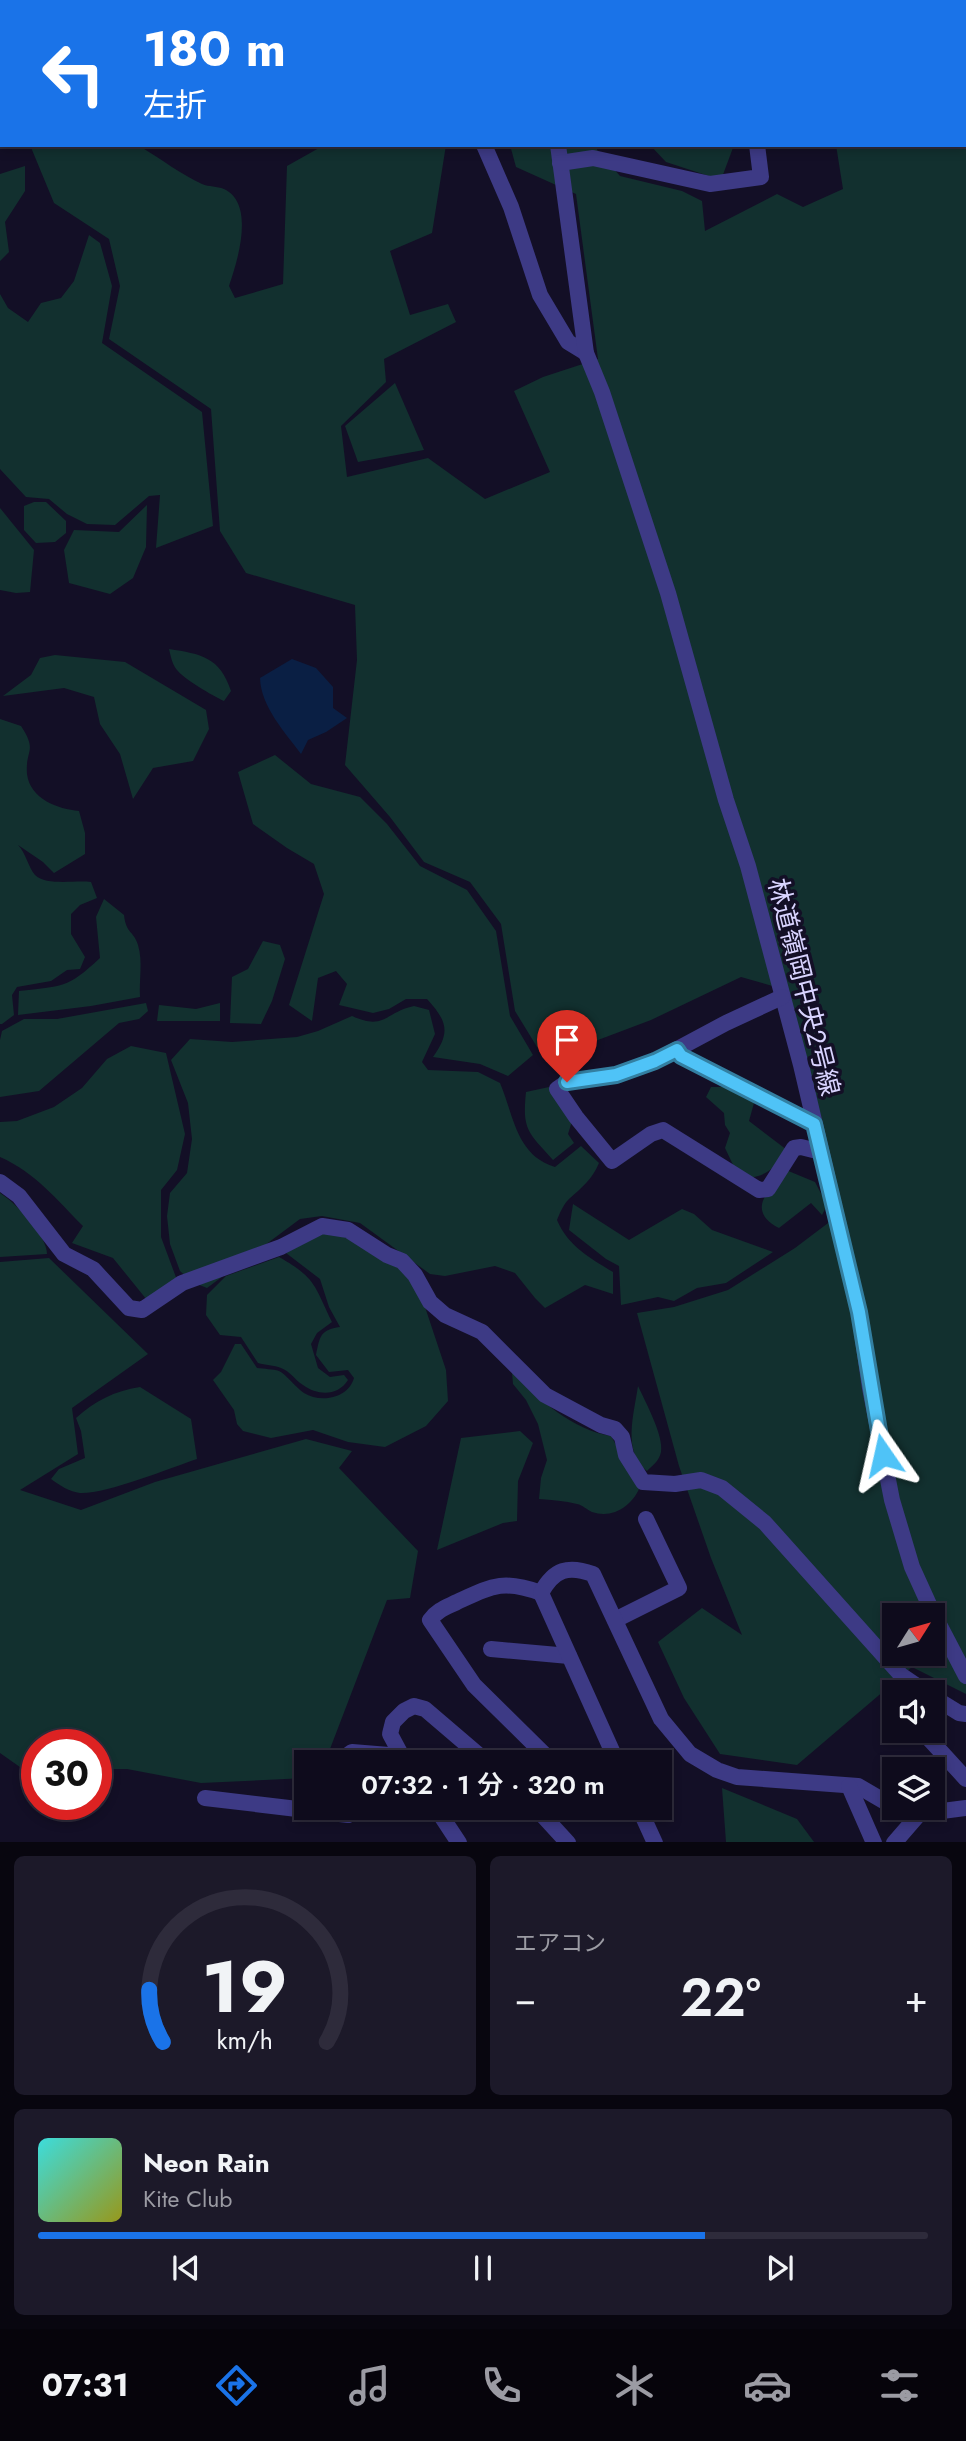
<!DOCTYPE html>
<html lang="ja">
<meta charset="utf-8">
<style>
body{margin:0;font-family:Jost,"Noto Sans JP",sans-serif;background:#1c1929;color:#f1f3f6;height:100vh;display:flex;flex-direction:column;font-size:26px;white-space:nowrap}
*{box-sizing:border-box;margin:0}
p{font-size:23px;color:#9b9ba3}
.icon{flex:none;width:38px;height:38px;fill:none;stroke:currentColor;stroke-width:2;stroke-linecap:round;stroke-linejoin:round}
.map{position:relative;height:1842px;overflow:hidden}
.drawer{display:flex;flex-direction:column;gap:14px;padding:14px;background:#08060f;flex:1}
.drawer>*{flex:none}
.guide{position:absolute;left:0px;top:0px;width:966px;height:147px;box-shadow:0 4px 10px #0003,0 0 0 2px #2e2b3b;background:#1a73e8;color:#fff;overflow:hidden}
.needle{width:46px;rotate:53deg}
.fabs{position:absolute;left:882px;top:1603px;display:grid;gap:14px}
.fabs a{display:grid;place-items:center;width:63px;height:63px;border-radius:0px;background:#0e0b1c;box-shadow:0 4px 10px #0003,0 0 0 2px #2e2b3b;font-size:35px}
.speed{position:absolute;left:21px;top:1729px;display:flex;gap:14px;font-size:35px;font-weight:700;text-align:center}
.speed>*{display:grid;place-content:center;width:91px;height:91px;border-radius:50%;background:#0e0b1c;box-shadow:0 4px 10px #0003,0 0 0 2px #2e2b3b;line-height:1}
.speed .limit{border:10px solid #d22;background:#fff;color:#111}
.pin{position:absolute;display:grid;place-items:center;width:60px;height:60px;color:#fff;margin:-72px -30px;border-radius:50% 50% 50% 0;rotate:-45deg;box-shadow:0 0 7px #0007}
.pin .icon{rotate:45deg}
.me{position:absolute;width:77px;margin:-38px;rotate:349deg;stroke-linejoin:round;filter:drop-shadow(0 0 5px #0008)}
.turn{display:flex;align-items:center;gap:24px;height:147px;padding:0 28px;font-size:32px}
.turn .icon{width:91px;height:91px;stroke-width:2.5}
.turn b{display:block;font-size:49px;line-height:60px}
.big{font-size:52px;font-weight:600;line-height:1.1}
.drawer .widget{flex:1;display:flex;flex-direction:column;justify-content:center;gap:10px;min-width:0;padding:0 24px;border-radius:10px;background:#1c1929}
.drawer .dial{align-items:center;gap:0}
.dial svg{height:182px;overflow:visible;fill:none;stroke:#2e2b3b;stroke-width:7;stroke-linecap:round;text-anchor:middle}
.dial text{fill:#f1f3f6;stroke:none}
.song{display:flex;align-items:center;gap:21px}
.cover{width:84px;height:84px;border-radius:10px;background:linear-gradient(135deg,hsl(180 70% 55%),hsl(60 70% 35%))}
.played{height:7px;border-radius:4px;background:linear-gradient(90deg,#1a73e8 75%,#2e2b3b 75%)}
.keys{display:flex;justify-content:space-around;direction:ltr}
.heat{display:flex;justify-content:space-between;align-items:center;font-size:38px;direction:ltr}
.drawer .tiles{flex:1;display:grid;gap:14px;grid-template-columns:1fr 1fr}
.widget:last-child{grid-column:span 2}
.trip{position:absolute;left:294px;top:1750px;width:378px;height:70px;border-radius:0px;background:#0e0b1c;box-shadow:0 4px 10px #0003,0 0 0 2px #2e2b3b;font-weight:600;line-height:70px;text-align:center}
.tabs{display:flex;height:112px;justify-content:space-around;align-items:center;background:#06040b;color:#9b9ba3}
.tabs .icon{width:49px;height:49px}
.tabs .selected{color:#1a73e8}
.tabs b{font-size:32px;color:#f1f3f6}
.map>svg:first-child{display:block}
.green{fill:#12302f;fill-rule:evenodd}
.water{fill:#0a1f44}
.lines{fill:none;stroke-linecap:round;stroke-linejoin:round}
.minor{stroke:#3d3a85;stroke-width:16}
.route-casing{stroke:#337fa1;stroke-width:18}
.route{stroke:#4fc3f7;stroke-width:12}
.labels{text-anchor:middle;stroke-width:7;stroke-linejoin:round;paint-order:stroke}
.street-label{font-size:26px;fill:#d9d4ff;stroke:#130f26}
</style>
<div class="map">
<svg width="966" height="1843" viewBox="0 0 966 1843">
<rect width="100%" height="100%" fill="#130f26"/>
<g class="green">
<path d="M466,0h500v1694l-54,-27 -115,98 -77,-11 -36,-56 -26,-56 44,-34 40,27 -31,-77 -32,-92 -42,-153 37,-6 54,-17 67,-42 45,-34 -57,-225 -42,-12 -90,43 -106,40 -30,-49 -14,-87 -31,-42 -46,-20 -34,-45 -45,-52 12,-105 -2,-55 -109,-32 -26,-42 -9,-122 -102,-70 11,-53 -11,-47 -55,-36 -24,-58h111v2c20,12 41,28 61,37 7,3 15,2 22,5 32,15 13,73 5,97l6,12 48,-14 4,-118 32,-18v-3h127l-14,88 -42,18 20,64 38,-11 8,18 -72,37 2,23 -45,44 6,51 81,-19 57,41 65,-27 -36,-81 29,-14 55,-18 -22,-165 -60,-27 -6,-22h87v5l23,26 62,15 20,10 3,30 72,-37 26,13 40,-18 -7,-44h128v-143zM894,1615h39v39h-39z"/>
<path d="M650,145h84l-13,35 -55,-18z"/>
<path d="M25,166v25l-20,31 4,30 -9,9v-87z"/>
<path d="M89,235l11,8 12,43 -10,57 100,69 11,114 -57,22 4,-53 -11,1 -34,29 -28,-1 -20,-10 -18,-15 -23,-2 -26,-28v-175l8,14 20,14 13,-19 20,-5 13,-17z"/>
<path d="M395,383l29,67 -66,12 -13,-36z"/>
<path d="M34,502h12l20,19v12l-11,9 -19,1 -12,-13v-24z"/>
<path d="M147,505l-1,42 -13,31 -23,16 -41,-11 -5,-33 10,-20 45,2z"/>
<path d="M0,508l34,42 -4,42 -14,1 -16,-3z"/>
<path d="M169,649c32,5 51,8 62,42l-7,10c-11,-5 -40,-22 -47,-31 -5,-6 -6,-13 -8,-21z"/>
<path d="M55,655l70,7 81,48 3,19 -16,32 -40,7 -20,31 -13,-45 -20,-30 -6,-27 -30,-9 -61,8 28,-21 9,-17z"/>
<path d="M0,719l21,7c17,26 4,23 6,48 3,25 31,35 52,37l6,22v21l-31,19 -11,-11 -25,-17c8,8 10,22 17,30 11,11 40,5 56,7l6,16 -17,7 -9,9v20l14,23 -5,12 -13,1 -16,11 -34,6 -5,8 2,20 -12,9h-2z"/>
<path d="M275,755l36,29 49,13 27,27 33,42 47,24 29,41 14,85 23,39 -25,21 -28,-12 -47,-7c18,-25 14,-36 -6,-58h-21l-17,10 -16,4 -34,-8 8,-21 -11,-13 -18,7 -6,43 -23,-16 35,-111 -10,-30 -27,-16 -34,-24 -15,-52z"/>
<path d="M104,899l20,16c2,19 10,16 14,30 5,16 1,35 2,52l-49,9 -73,9 1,-24c43,-5 48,-2 81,-33l-4,-41z"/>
<path d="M263,941l17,4 5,14 -13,42 -11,23 -31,-1 2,-46 16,-8z"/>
<path d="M146,1003l2,8 -9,8 -20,4 -80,68 -39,6v-57l2,-9 22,-12h33z"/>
<path d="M220,1003v18h-63l2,-16 37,4z"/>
<path d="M414,1006l15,4 6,24 -13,28 6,8 50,2 22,11c14,33 16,72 55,84l26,-21 18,17c-7,17 -18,25 -30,36 -6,6 -9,14 -12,21 11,26 33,38 56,52v22l-28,-9 -40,23 -10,-10 -20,-25 -20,-7 -50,10 -15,-2 -70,-51 -38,-7 -22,3 -93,69 -15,-6 -12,-11 -10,-27 -3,-28 3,-23 17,-20 5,-34 -4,-36 -17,-43 19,-21 42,3 65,-5 21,-6 34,-15c33,15 33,-4 62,-10z"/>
<path d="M131,1046l35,7 19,81 -8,36 -16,20v47l16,43 -30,20 -34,-42 -41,-15 11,-17c-27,-27 -47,-53 -83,-69v-35l17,-1 37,-14 28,-19 25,-29z"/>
<path d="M549,1087l24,31 -5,16 6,9 -21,17c-25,-28 -31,-30 -27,-68z"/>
<path d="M711,1087h13l30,16 -5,18 38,29c-11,16 -18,25 -38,28l-14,-9 -10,-21 5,-15 -5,-8 -1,-12 -18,-16z"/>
<path d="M786,1170l29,12 12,23 -5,10 -11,-12 -32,25c-34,-18 -10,-38 7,-58z"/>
<path d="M0,1193c16,10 47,43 47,61l-47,3z"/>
<path d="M573,1204l56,36 53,-31 12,5 18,16 61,22 -47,31 -29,5 -23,13 -16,-4 -37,8 -2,-39 -13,-7 -37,-29z"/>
<path d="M321,1231l34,9 48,30 20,31 23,69 2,31 -22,25 -41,21 -37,-5 -35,-12 -42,8 -28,-7 -6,-7 -3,-14 -21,-30 8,-8 14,-28h6l16,24c7,1 16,1 22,3 8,4 16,16 25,22 16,10 44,6 50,-15l-6,-8 -19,2 -13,-17c4,-19 4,-25 24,-28l-11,-20 -9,-28 -34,-26z"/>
<path d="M279,1257c37,21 35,28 53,65l-15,11 -6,11 7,24 12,9 14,-2 4,5c-10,16 -30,16 -45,5 -8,-5 -13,-14 -22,-17 -7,-3 -16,-3 -23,-5l-17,-26 -21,-2 -14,-20 1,-20 19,-19z"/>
<path d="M49,1258l99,96 -76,54 6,46 -58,36 61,20 74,-28 151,-43 46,12 -13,17 79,83 -8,47 -23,2 -62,162h-19v16l-105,5 -74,-14h-31v-24h-59v27h-10l-27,-19v-491z"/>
<path d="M512,1372c26,27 61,58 99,64l29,51c-8,19 -27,32 -48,25 -5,-2 -9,-7 -15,-8 -12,-3 -25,-4 -38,-5l2,-21 6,-18 -9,-36 -12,-24 -13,-16z"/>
<path d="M638,1386c7,15 26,50 23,66 -2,9 -8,13 -14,19 -25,-19 -13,-57 -9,-85z"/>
<path d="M140,1387l51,32 6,40c-27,9 -90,35 -117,34 -10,-1 -21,-8 -29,-14l8,-10 26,-11 -4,-27 -5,-13c19,-17 38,-27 64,-31z"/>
<path d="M520,1431l13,12 -15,38 -1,40 -14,2 -66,27 24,-112z"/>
<path d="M722,1788l75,31 17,23h-88z"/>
</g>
<path class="water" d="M292,659l24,9 17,19v21l14,10 -21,14 -18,8 -7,14c-16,-22 -40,-47 -41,-76z"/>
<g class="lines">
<g class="minor">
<path d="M537,0v2"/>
<path d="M484,145l27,62 29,88 28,47 18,11"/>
<path d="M558,145l28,208 16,39 66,201 58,207 22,66 53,199 58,247 11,76 22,112 20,67 20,44 34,65"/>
<path d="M560,163l33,-5 117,26 51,-7 -4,-32"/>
<path d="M782,997l-56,26 -71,38 -39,14 -49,7 -10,7 19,28 36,44 39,-27 12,-4 96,60 9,-1 26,-41 7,-1 20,5"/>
<path d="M677,1050l4,6 133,68"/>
<path d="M0,1182l19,14 45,58 29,15 36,39 13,2 40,-27 99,-36 41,-21 26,4 39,25 15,6 13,14 15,27 15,13 37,17 63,63 56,30 14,4 7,8 4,18 17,27 32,2 26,-4 21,8 43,35 136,152 25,17"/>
<path d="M541,1593c-38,-14 -49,-7 -84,9 -10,5 -20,8 -27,18l44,65 78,77"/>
<path d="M615,1620l64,-32 -33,-69"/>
<path d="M491,1649l78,7"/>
<path d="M933,1697l26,16 7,1"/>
<path d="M922,1731l44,48"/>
<path d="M348,1762v-7l4,-3 49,4"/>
<path d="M405,1762l-15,-28 3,-12 11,-11 10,-5 11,3 62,53"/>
<path d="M617,1762l-76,-169c13,-24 27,-28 52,-19l68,145 29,35 27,16 20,7 121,9 36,21"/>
<path d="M849,1786l25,57"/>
<path d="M205,1798l143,17 5,-7"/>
<path d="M436,1808l23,35"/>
<path d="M536,1808l32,35"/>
<path d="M639,1808l16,35"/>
<path d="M896,1808l15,7 55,-7"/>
<path d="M894,1843l26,-30"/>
</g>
</g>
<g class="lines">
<defs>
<path id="route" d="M567,1082l49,-7 39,-14 22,-11 4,6 133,68 45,188 24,143"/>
</defs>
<use href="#route" class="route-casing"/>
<use href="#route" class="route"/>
</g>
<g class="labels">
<g class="street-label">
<text transform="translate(804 987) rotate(76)" y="9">林道嶺岡中央2号線</text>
</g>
</g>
</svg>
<div class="fabs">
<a><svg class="needle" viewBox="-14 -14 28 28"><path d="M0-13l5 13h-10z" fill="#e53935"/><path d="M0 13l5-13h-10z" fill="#9b9ba3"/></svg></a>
<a><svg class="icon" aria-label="sound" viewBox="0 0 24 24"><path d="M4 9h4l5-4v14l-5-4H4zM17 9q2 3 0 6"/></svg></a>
<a><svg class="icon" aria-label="layers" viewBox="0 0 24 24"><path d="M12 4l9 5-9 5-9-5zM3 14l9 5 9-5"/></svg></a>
</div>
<div class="speed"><div class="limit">30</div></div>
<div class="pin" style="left:567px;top:1082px;background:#d93025"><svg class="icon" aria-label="arrive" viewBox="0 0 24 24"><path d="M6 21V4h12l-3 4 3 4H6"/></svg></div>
<svg class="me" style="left:883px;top:1455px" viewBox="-20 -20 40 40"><path d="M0-17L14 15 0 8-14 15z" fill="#4fc3f7" stroke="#fff" stroke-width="4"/></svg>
<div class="trip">07:32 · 1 分 · 320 m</div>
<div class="guide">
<div class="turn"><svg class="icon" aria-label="left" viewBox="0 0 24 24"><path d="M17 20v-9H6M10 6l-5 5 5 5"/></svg><div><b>180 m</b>左折</div></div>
</div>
</div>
<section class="drawer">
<div class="tiles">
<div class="widget dial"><svg viewBox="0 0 100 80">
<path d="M14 69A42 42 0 1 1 86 69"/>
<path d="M14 69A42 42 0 0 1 8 46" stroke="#1a73e8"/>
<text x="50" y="56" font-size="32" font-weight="700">19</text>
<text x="50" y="72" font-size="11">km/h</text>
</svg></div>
<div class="widget"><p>エアコン</p>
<div class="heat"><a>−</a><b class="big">22°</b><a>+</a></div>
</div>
<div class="widget">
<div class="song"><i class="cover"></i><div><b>Neon Rain</b><p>Kite Club</p></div></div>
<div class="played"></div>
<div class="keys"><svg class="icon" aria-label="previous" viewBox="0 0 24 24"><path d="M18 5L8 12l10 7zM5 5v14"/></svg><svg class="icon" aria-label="pause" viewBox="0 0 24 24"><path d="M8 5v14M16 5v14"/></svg><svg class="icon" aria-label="next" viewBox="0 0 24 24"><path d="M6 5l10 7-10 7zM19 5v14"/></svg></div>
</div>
</div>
</section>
<nav class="tabs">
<b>07:31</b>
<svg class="icon selected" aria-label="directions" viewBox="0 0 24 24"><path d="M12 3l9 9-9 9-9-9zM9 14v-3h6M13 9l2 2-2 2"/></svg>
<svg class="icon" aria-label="music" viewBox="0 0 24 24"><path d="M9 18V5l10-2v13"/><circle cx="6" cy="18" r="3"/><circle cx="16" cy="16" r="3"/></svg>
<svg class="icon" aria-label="phone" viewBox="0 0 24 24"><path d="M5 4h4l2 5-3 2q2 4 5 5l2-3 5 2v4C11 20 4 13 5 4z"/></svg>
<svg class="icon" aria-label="climate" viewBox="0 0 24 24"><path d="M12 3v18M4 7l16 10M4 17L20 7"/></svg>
<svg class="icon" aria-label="car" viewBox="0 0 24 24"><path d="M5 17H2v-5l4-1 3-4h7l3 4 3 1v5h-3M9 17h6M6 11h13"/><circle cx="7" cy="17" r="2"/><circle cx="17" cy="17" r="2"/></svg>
<svg class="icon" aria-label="filters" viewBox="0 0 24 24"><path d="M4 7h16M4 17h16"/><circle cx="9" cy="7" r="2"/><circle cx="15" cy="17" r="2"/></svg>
</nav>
